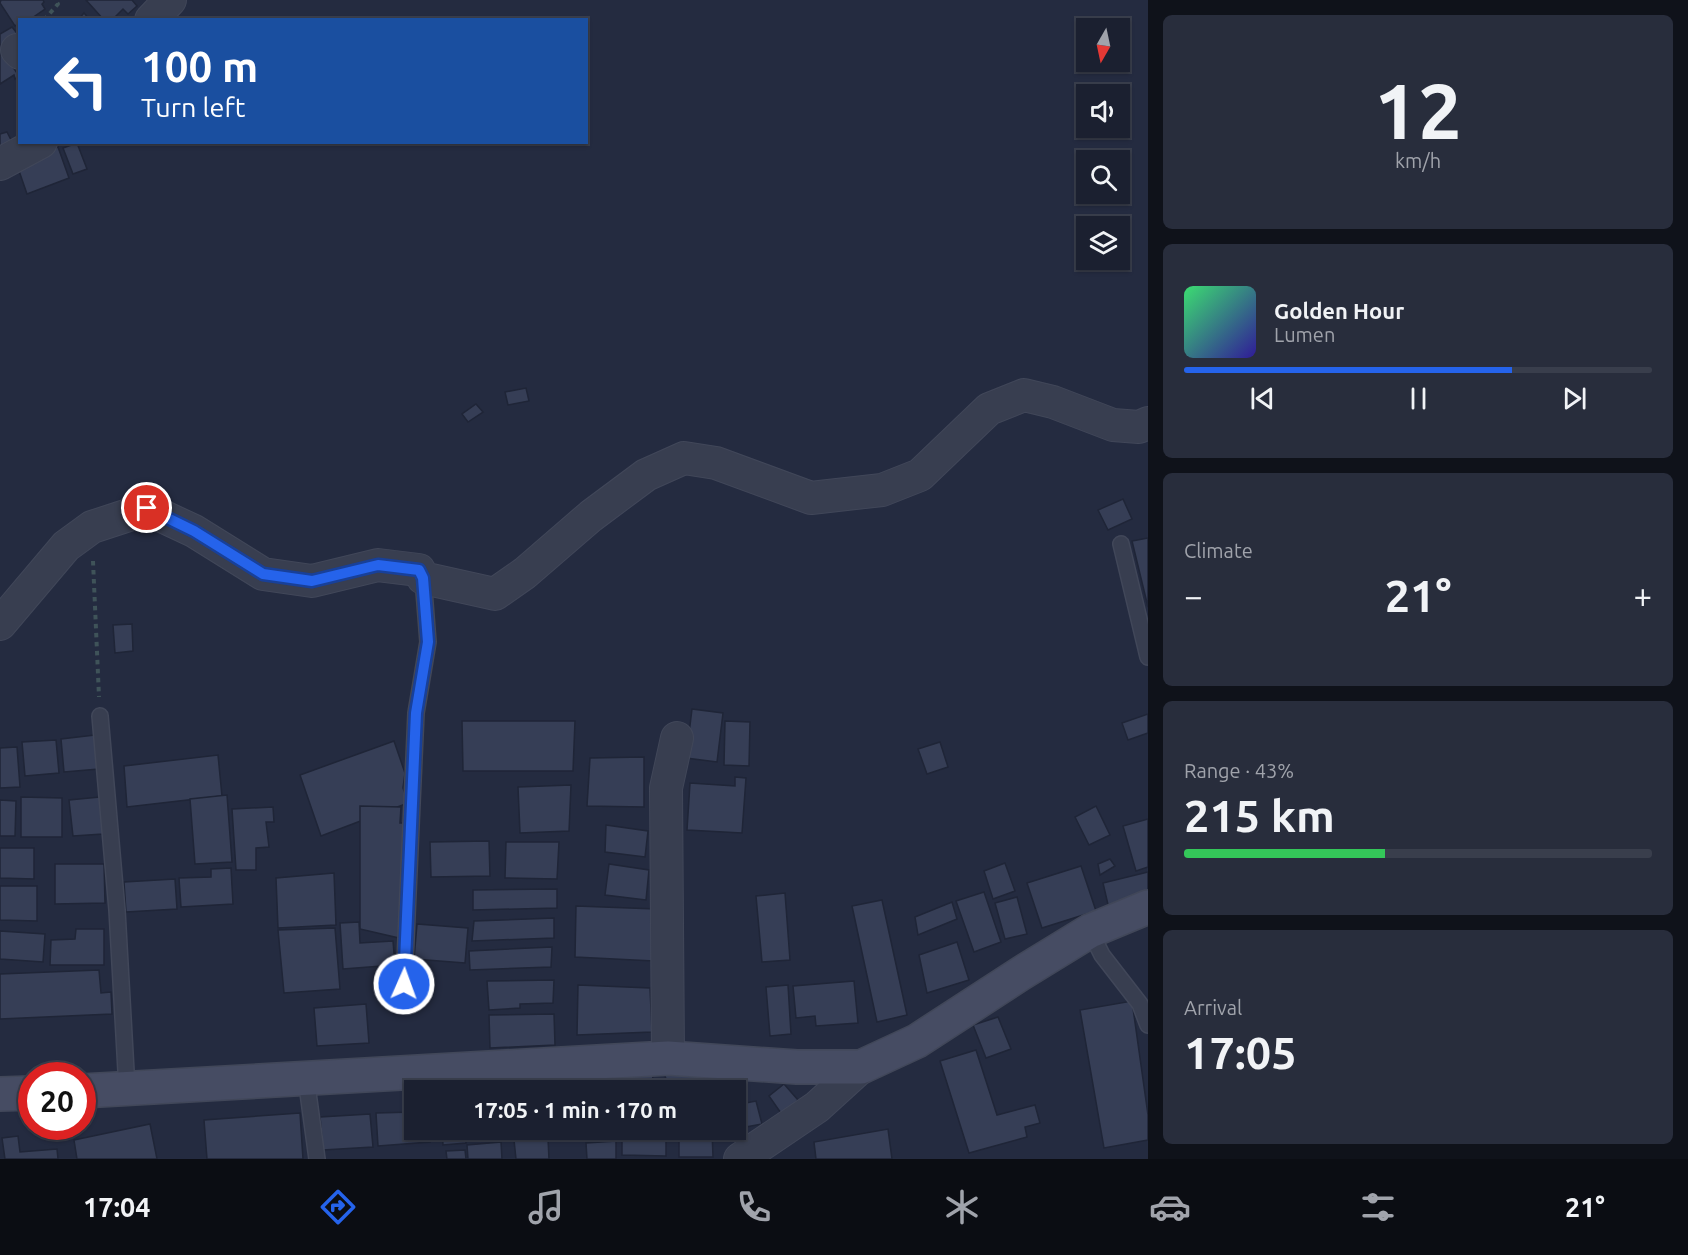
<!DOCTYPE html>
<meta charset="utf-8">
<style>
body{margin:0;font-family:Ubuntu,sans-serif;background:#282d3c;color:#f1f3f6;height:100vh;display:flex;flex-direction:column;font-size:22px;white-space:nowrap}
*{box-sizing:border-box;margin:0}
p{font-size:20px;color:#a0a3ab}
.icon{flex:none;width:33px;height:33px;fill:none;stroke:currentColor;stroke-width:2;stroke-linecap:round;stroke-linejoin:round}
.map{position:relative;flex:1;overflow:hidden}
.sheet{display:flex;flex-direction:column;gap:15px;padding:15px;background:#0f121a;width:540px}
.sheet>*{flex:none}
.banner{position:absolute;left:18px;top:18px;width:570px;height:126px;border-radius:0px;box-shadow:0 2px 4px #0004,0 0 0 2px #393e4c;background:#1a4fa0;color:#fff;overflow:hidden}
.needle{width:39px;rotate:189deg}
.fabs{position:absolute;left:1076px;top:18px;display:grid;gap:12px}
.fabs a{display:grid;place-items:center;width:54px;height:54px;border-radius:0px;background:#1b2030;box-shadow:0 2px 4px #0004,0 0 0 2px #393e4c;font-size:30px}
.speed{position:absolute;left:18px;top:1062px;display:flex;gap:12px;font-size:30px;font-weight:700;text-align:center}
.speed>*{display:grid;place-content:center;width:78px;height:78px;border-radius:50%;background:#1b2030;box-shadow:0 2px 4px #0004,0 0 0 2px #393e4c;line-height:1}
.speed .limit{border:9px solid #d22;background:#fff;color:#111}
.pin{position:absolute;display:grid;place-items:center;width:51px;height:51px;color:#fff;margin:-26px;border:3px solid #fff;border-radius:50%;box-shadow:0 2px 6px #0007}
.me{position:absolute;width:66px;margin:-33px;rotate:2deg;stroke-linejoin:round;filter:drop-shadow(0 0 4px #0008)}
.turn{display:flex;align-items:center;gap:21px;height:126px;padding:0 24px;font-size:27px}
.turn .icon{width:78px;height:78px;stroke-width:2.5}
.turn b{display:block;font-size:42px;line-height:51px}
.big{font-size:45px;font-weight:600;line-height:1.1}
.sheet .tile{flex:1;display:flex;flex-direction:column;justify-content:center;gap:9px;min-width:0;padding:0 21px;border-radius:9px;background:#282d3c}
.sheet .dial{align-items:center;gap:0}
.dial b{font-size:78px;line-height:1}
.song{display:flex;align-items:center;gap:18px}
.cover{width:72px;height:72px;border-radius:9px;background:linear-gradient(135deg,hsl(140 70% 55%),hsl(250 70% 35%))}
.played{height:6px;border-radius:3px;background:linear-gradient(90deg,#2563eb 70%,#393e4c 70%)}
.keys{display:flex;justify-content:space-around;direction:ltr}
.heat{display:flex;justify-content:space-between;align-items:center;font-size:33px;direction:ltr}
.charge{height:9px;border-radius:4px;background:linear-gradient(90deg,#34c759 43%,#393e4c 0)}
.trip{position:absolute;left:404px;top:1080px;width:342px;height:60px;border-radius:0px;background:#1b2030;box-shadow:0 2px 4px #0004,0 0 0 2px #393e4c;font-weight:600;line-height:60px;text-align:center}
.dock{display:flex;height:96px;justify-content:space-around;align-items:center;background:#0b0d13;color:#a0a3ab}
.dock .icon{width:42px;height:42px}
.dock .on{color:#2563eb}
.dock b{font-size:27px;color:#f1f3f6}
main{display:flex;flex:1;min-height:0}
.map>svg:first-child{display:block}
.building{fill:#363e56;stroke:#1f2537;stroke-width:1.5}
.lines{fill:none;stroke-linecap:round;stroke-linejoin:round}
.lane-casing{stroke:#414759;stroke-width:18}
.street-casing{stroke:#414759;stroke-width:34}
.secondary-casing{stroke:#414759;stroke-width:36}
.path{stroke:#3f5359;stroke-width:4;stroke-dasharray:4.5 4.5;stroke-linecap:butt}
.lane{stroke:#383e50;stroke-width:15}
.street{stroke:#383e50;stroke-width:32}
.secondary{stroke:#464c63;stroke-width:33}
.route-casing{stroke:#184099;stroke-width:15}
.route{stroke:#2563eb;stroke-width:10}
</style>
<main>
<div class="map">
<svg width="1148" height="1159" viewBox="0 0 1148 1159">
<rect width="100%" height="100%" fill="#242b40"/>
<g class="building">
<path d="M1,0h42l1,2 -2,2 3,5 -16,11 -3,-2 -6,2v2l-5,4 -15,-23z"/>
<path d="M86,0h46l5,6 -9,8 -5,-5 -11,11h-8z"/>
<path d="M84,13l6,7h-12z"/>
<path d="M12,27l8,10 -18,14 17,25 -4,3 -1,-4 -14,9v-50z"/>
<path d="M7,132l7,14 -14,7v-19z"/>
<path d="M77,143l10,26 -14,5 -10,-26z"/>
<path d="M58,147l11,31 -42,16 -11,-32z"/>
<path d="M526,388l3,13 -21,4 -3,-13z"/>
<path d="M476,404l7,8 -15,10 -6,-8z"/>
<path d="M1123,499l9,20 -24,11 -10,-20z"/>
<path d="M1148,538v69l-16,-66z"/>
<path d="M132,624l1,27 -18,2 -2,-28z"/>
<path d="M692,709l31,4 -6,49 -31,-4z"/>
<path d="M1148,714v19l-20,7 -6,-17z"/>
<path d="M462,721h113l-2,50h-110z"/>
<path d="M725,721l25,1 -1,44 -25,-1z"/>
<path d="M95,735l4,34 -35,3 -3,-33z"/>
<path d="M56,740l3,33 -34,3 -3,-34z"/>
<path d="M394,741l11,32 -2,15 5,15 -87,33 -21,-61z"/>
<path d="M940,742l8,25 -21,7 -9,-25z"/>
<path d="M17,747l3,40 -20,1v-40z"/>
<path d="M218,755l4,41 -95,11 -3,-41z"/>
<path d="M644,757v50l-57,-1 3,-48z"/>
<path d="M735,777l11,1 -4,55 -55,-3 3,-47 45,3z"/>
<path d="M571,785l-2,46 -49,2 -2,-46z"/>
<path d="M227,795l5,67 -37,2 -5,-65z"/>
<path d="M21,797l41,1v39h-41z"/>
<path d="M100,797l3,37 -30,2 -4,-36z"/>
<path d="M0,800l16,1 -1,35h-15z"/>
<path d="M360,806l41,1 -1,16h6l-7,115 -39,-9z"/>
<path d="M1096,806l14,29 -21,10 -14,-28z"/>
<path d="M273,807l1,15h-8l3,25 -13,1v22h-20l-4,-61z"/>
<path d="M1148,819v48l-12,4 -13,-45z"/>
<path d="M606,825l42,6 -3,26 -40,-5z"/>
<path d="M489,841l1,35 -59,1 -1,-35z"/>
<path d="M506,842h53l-2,37 -52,-1z"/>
<path d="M0,848h34v31l-34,-1z"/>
<path d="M1110,859l5,7 -15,9 -2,-11z"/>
<path d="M1005,863l10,28 -22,8 -9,-28z"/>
<path d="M55,864h49l1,39 -50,1z"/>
<path d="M609,864l40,6 -3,30 -41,-5z"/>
<path d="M1081,866l15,45 -54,17 -15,-45z"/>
<path d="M231,868l2,36 -52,3 -2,-29 32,-1v-8z"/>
<path d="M1148,872v23l-39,14 -6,-26z"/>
<path d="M334,873l2,52 -58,3 -2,-50z"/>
<path d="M175,879l2,30 -51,3 -2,-30z"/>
<path d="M0,886h37v35l-37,-1z"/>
<path d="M557,889v19l-84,2v-20z"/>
<path d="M984,892l17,50 -27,10 -18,-51z"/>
<path d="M785,893l5,67 -28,2 -6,-66z"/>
<path d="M1017,897l10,37 -22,5 -10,-36z"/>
<path d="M882,900l25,115 -30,7 -25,-116z"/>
<path d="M952,902l5,17 -39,16 -3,-18z"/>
<path d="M576,906l80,3 -2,52 -79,-4z"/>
<path d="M554,918v20l-82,3 2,-20z"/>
<path d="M359,922l1,21 33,-2 2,24 -52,4 -3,-46z"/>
<path d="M417,924l51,4 -3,35 -51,-4z"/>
<path d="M335,928l5,61 -56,4 -6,-63z"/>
<path d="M76,929h28v36h-54l1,-25 24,-1z"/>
<path d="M0,931l45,3 -2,28 -43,-3z"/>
<path d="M957,942l12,38 -42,13 -8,-38z"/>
<path d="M552,947l-1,20 -81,3 -1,-19z"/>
<path d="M99,970l2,23 10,-1 1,22 -112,5v-45z"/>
<path d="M554,980l-1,23 -33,1v4l-31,2 -2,-29z"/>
<path d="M854,981l4,42 -42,3 -1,-10 -19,2 -3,-32z"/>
<path d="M578,985l72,3 2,44 -75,3z"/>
<path d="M788,985l3,49 -21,2 -4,-49z"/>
<path d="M1132,1001l16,114v25l-44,8 -24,-138z"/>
<path d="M366,1004l3,39 -52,3 -3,-38z"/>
<path d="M554,1014l1,31 -65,3 -1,-33z"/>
<path d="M998,1017l13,32 -25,9 -13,-33z"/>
<path d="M976,1050l21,65 38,-10 5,18 -15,4 2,10 -58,16 -29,-92z"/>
<path d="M653,1073l-1,17h-28l1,-14z"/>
<path d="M697,1073l-2,17h-27l-3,-15z"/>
<path d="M784,1084l14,16 -15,16 -14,-20z"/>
<path d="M756,1101l6,23 -27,5v-24z"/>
<path d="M414,1112v18h15l1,12 -52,4 -2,-33z"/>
<path d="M300,1113l3,46h-96l-3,-39z"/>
<path d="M370,1114l3,33 -50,3 -3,-33z"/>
<path d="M150,1124l7,35h-80l-3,-19z"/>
<path d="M888,1129l4,30h-76l-2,-17z"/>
<path d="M442,1130h23l1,13 -23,2z"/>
<path d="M468,1130h32v2l-32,1z"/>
<path d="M562,1130h53v6l-52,4z"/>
<path d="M622,1130h44v26l-44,-1z"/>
<path d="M679,1130h33l1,27h-34z"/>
<path d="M18,1136l2,16 37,-3 1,10h-53l-3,-21z"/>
<path d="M548,1138l1,21h-33l-2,-19z"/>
<path d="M616,1141v18h-29l-1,-16z"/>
<path d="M501,1142l1,17h-34l-1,-14z"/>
<path d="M465,1150l1,9h-19l-1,-8z"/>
</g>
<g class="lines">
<defs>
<g id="lane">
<path d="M1121,544l27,113"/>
<path d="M100,716l17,194 10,179"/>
<path d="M1090,931l12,24 38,49 8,21"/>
<path d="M404,984l12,-271 12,-71 -5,-64"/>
<path d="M306,1078l11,81"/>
</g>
<g id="street">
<path d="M151,20l19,-20"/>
<path d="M17,50l3,3"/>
<path d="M0,164l41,-22"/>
<path d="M0,624l66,-78 26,-19 55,-18 47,22 69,43 49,7 66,-16 41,5 4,8 72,16 30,-21 66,-57 55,-41 38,-17 32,5 95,35 71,-8 38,-15 69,-66 35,-14 29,7 60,23 26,2 9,-4"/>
<path d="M668,1058l-2,-270 11,-50"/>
<path d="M740,1159l77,-52 44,-40"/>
</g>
<g id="secondary">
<path d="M82,1091l586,-33 129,9h64l56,-26 103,-67 70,-43 58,-24"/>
<path d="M0,1094l32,-1"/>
</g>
</defs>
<use href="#lane" class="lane-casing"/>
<use href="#street" class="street-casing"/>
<use href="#secondary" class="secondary-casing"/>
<g class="path">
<path d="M44,20l14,-16 -3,-4"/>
<path d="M93,561l6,136"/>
</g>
<use href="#lane" class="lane"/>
<use href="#street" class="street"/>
<use href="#secondary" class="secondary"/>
</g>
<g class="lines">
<defs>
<path id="route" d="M147,508l47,23 69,43 49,7 66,-16 41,5 4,8 5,64 -12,71 -12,271"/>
</defs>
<use href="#route" class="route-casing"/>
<use href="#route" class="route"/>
</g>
</svg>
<div class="fabs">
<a><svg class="needle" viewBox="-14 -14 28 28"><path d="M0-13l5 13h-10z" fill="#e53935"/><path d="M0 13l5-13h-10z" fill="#a0a3ab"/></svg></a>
<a><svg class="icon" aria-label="sound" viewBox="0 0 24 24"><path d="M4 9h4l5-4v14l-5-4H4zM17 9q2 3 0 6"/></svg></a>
<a><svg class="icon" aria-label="search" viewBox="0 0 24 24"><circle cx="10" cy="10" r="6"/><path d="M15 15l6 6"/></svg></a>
<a><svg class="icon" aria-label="layers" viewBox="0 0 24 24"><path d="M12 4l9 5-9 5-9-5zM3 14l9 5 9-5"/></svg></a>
</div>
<div class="speed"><div class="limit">20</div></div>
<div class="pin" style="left:147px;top:508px;background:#d93025"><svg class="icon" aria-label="arrive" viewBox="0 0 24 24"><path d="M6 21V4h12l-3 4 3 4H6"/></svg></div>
<svg class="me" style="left:404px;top:984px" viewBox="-20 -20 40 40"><circle r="17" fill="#2563eb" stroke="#fff" stroke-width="3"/><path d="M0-11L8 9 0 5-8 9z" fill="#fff"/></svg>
<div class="trip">17:05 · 1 min · 170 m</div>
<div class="banner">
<div class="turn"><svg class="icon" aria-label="left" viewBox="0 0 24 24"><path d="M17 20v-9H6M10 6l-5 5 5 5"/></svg><div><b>100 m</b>Turn left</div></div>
</div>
</div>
<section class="sheet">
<div class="tile dial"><b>12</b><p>km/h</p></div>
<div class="tile">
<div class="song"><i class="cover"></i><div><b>Golden Hour</b><p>Lumen</p></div></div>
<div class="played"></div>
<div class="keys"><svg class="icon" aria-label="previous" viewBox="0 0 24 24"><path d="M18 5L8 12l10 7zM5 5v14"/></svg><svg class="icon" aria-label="pause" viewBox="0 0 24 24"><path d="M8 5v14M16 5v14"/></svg><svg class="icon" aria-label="next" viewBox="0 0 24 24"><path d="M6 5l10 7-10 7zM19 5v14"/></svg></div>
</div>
<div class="tile"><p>Climate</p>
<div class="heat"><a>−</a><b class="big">21°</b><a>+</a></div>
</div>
<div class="tile"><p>Range · 43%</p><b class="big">215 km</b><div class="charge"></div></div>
<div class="tile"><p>Arrival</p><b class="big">17:05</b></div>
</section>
</main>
<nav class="dock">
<b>17:04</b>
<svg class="icon on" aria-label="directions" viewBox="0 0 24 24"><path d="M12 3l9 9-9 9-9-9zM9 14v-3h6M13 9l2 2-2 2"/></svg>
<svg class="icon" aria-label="music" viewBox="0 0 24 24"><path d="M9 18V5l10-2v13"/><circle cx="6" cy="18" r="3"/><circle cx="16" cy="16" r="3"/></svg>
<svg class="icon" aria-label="phone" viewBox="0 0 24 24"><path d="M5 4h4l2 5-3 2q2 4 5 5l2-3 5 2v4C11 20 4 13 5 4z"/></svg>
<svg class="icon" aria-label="climate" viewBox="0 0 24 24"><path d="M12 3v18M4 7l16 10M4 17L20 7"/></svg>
<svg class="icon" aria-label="car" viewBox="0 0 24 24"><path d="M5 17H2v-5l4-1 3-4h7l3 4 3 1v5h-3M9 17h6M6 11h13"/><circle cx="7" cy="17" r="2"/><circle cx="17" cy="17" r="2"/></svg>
<svg class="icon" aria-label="filters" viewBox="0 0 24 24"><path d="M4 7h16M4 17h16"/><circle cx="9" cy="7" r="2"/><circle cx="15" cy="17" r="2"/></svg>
<b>21°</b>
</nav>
